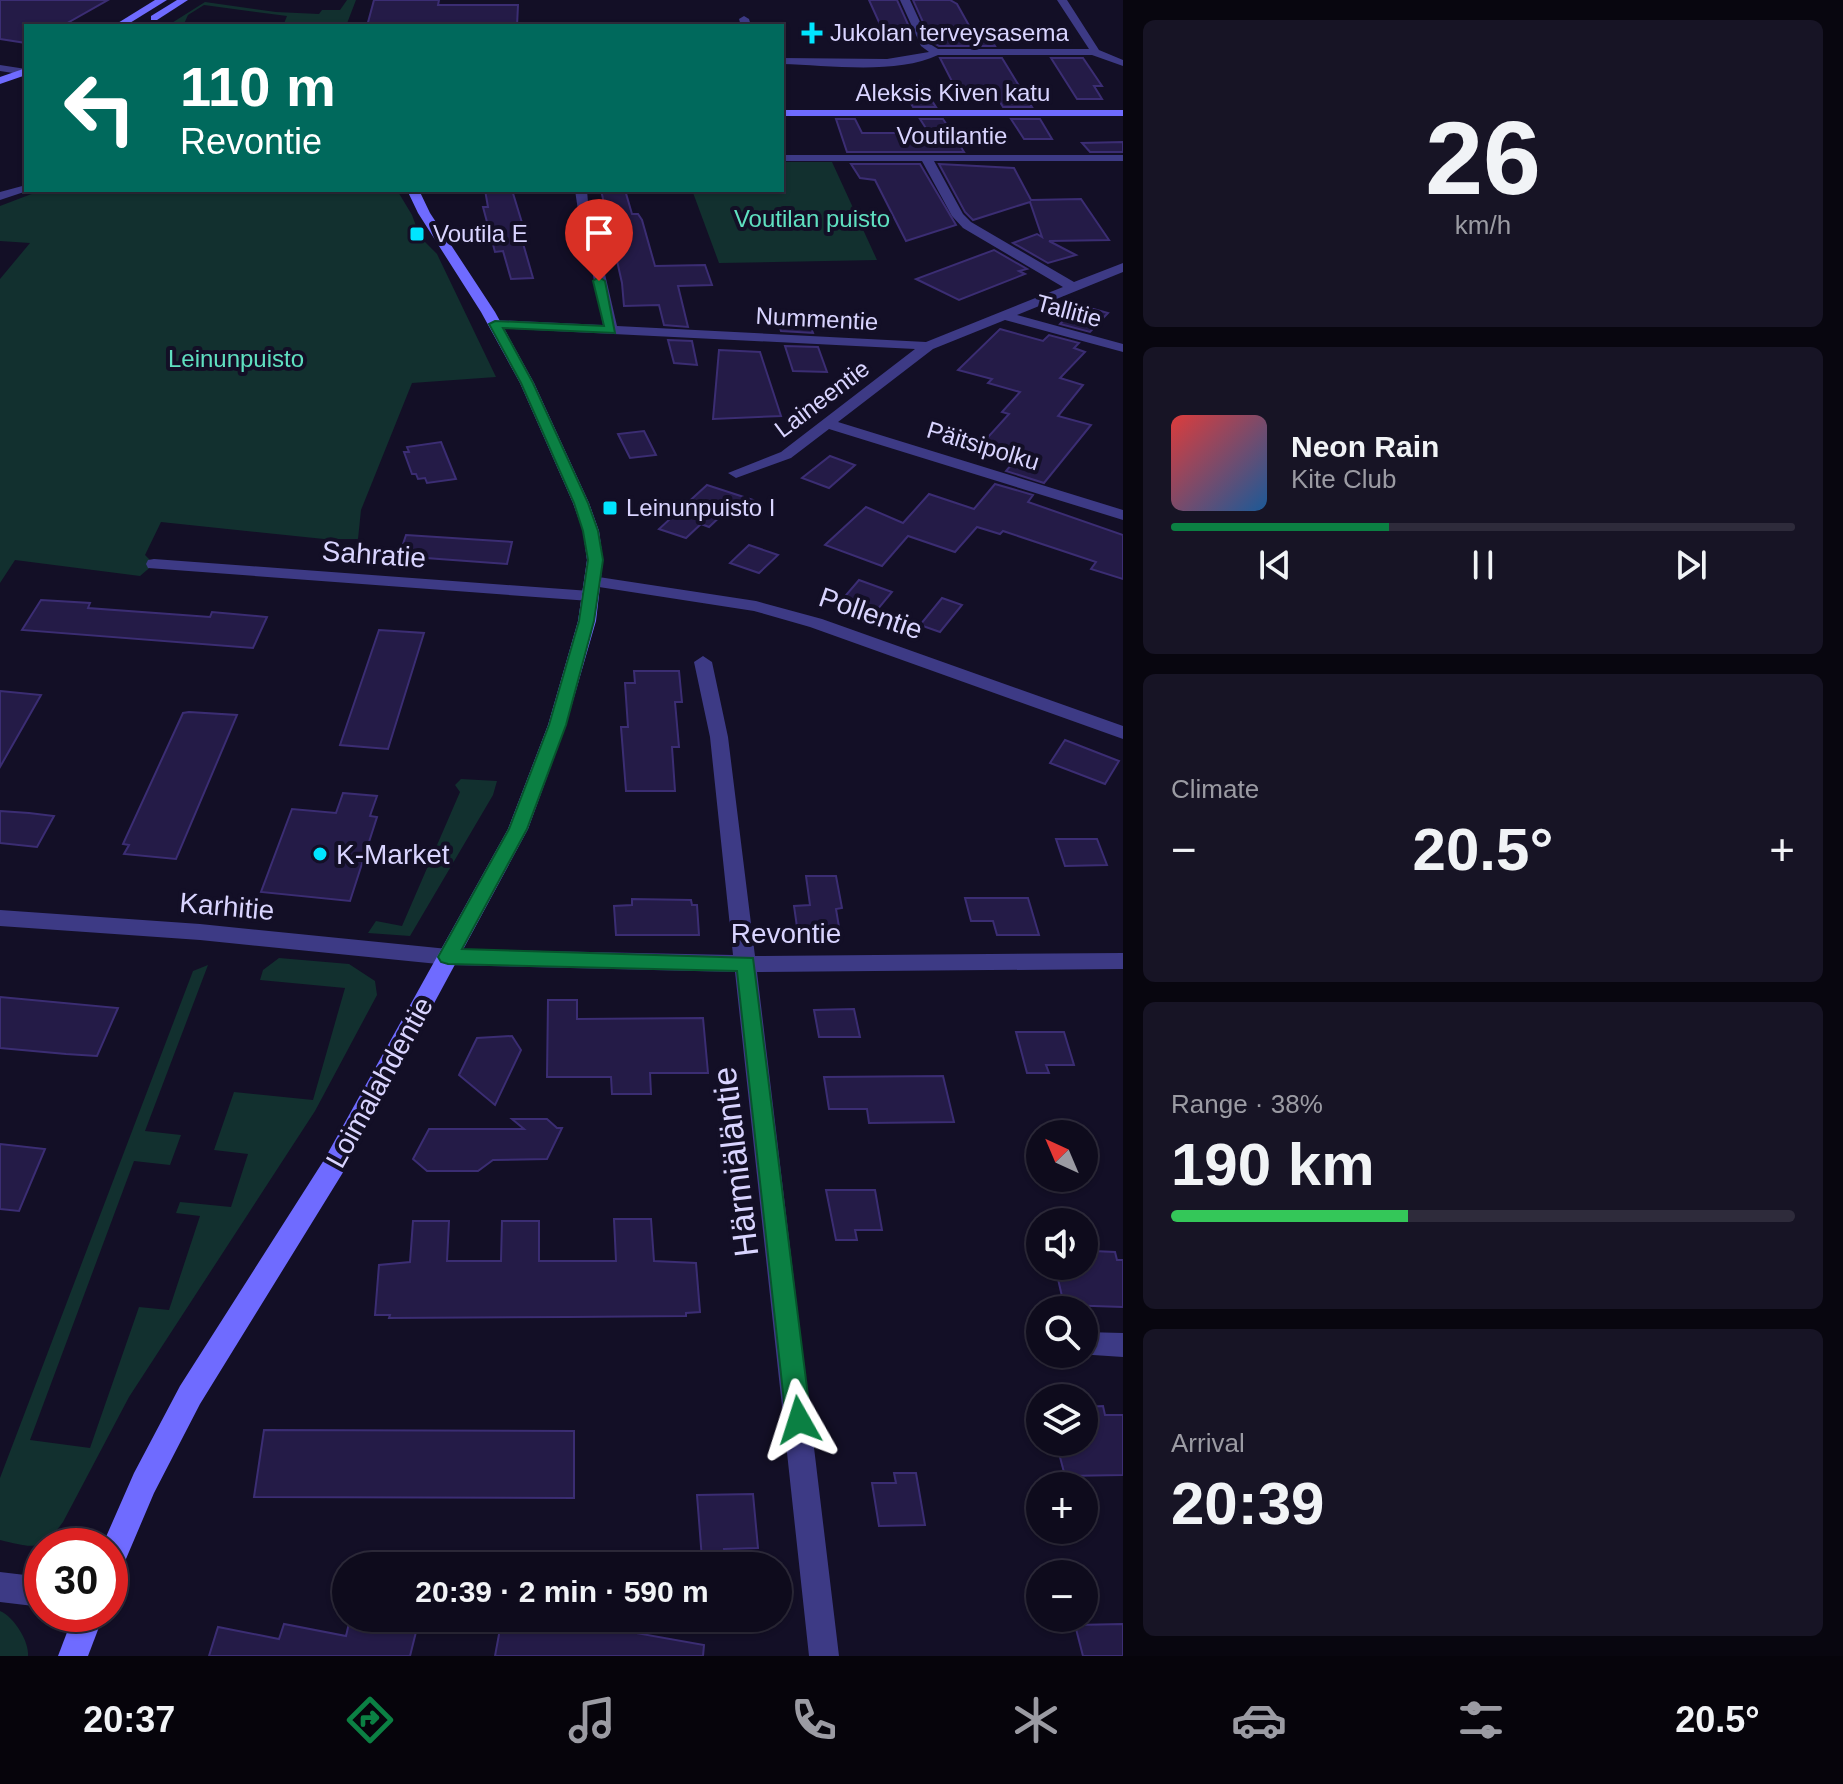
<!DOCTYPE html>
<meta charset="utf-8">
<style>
body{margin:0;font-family:Arial,sans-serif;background:#171425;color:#f1f3f6;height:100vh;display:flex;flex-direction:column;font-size:30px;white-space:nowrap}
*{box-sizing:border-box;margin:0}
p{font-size:26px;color:#9b9ba3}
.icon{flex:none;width:44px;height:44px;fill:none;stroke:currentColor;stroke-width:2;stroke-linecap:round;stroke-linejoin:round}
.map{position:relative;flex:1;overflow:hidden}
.drawer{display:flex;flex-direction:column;gap:20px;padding:20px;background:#08060f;width:720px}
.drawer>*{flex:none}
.top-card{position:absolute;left:24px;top:24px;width:760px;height:168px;border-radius:0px;box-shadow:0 2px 6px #0004,0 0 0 2px #2e2b3b;background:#00695c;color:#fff;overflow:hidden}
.needle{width:52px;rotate:316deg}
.controls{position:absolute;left:1026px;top:1120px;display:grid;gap:16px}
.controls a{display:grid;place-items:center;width:72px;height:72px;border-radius:50%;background:#0e0b1c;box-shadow:0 2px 6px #0004,0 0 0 2px #2e2b3b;font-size:40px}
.speed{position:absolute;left:24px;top:1528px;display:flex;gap:16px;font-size:40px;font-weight:700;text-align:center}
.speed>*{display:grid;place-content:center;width:104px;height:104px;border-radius:50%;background:#0e0b1c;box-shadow:0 2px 6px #0004,0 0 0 2px #2e2b3b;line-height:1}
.speed .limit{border:12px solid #d22;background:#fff;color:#111}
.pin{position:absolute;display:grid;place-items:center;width:68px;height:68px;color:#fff;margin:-82px -34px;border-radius:50% 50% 50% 0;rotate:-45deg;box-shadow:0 0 8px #0007}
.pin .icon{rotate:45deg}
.me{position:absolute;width:88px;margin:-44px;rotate:354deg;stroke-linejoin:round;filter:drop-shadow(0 0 6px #0008)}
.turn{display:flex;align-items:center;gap:28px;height:168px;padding:0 24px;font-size:36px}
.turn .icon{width:104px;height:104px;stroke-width:2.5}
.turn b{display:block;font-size:56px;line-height:68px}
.big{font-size:60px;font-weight:600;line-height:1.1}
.drawer .widget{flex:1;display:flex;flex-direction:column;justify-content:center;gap:12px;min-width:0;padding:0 28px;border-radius:12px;background:#171425}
.drawer .dial{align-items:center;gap:0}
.dial b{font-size:104px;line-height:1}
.song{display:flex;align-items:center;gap:24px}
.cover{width:96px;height:96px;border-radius:12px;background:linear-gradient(135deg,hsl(0 70% 55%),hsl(210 70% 35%))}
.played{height:8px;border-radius:4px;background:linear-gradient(90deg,#0b8043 35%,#2e2b3b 35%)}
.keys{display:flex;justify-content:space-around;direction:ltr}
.heat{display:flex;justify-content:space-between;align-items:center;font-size:44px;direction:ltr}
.charge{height:12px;border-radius:6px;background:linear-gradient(90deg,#34c759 38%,#2e2b3b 0)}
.trip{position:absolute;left:332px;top:1552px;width:460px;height:80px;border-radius:40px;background:#0e0b1c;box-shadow:0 2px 6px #0004,0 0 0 2px #2e2b3b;font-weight:600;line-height:80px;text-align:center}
.tabs{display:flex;height:128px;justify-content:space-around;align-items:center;background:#06040b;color:#9b9ba3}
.tabs .icon{width:56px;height:56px}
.tabs .on{color:#0b8043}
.tabs b{font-size:36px;color:#f1f3f6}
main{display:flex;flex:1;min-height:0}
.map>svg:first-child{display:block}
.green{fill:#12302f}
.building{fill:#241b47;stroke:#3b2d73;stroke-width:2}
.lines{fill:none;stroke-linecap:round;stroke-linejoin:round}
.street{fill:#3d3a85;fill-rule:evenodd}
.secondary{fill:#6f6bff;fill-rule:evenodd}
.route{fill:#0b8043;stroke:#07532c;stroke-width:2}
.poi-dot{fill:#00e5ff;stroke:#130f26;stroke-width:3}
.labels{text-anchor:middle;stroke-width:8;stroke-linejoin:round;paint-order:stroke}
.far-poi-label{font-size:24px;fill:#d9d4ff;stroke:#130f26;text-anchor:start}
.far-street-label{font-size:24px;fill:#d9d4ff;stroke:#130f26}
.far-park-label{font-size:24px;fill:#5fe0c0;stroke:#130f26}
.street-label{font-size:28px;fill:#d9d4ff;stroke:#130f26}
.poi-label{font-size:28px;fill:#d9d4ff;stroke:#130f26;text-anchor:start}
.near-street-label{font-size:34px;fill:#d9d4ff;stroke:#130f26}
</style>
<main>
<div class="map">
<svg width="1123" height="1656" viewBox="0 0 1123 1656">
<rect width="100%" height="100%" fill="#130f26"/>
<g class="green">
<path d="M347,0h9l-10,26h-63l4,-10 -83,-11 -16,10 -5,11h-16l38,-24 71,10 43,2 3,-4h18z"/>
<path d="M782,162h50l45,98 -158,3 -27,-73h90z"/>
<path d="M42,190h355l15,25 8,22 17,17 59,123 -84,6 -51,127 -3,29h-34l-163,-17 -16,33 9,9 -14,12 -125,-16 -15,23v-304l30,-36 -30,-2v-35z"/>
<path d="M461,779l36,2 -4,14 -83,141 -42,-3 8,-12 26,5 58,-134 -5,-7z"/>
<path d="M279,958l70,6 26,17 2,14 -62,116 -186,286 -66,125c-22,30 -29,26 -63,18v-62l193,-507 15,-6 -63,166 36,4 -11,30 -36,-4 -104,279 60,8 49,-141 30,3 31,-94 -24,-3 4,-11 51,5 17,-53 -34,-4 20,-58 79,8 32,-112 -85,-8 3,-10z"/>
<path d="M0,1611c14,6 29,30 28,45h-28z"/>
</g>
<g class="building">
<path d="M0,0h108l-46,26h-36v17l-26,-4z"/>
<path d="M374,0h65l-1,5h80l-1,21h-150z"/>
<path d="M869,0h28l14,31h-28z"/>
<path d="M913,0h37l7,4 19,34h14l5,8h-56l-7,-4z"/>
<path d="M940,58h62l30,49h-29l-6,-10h-37z"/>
<path d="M1051,58h32l19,28h-8l8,13h-25z"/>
<path d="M919,81l17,26h-23l-10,-17z"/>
<path d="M836,119h19l7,14h67l-9,-14h23l21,33h-117z"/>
<path d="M1011,119h29l12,20h-28z"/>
<path d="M1123,142v10h-33l-8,-9z"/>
<path d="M851,164h69l36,61 -50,16 -31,-61 -15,-2z"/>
<path d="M939,164l75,4 17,32 50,-1 28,41 -60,1 27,14 -28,8 -35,-20 24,-9 5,3 -12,-35 -57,18 -8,-8z"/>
<path d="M485,190h27l11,36h-5l15,52 -22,1 -8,-28 -8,1 -12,-45h5z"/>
<path d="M601,190h24l7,24h6l4,6 13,46 50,-1 7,20 -34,1 10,41 -24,-2 -5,-20 -35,1 -2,-23z"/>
<path d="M994,250l33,19 -8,2 6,3 -66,26 -43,-21z"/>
<path d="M1079,305l29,8 -18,19 -30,-8z"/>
<path d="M806,315l7,18 -32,-2 -5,-15z"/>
<path d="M1000,329l43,12 6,-6 30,8 -5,5 11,4 -25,26 23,7 -25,31 33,9 -47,58 -38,-12 6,-7 -19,-6 5,-5 -19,-6 30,-33 -7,-2 18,-20 -32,-9 4,-4 -34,-9z"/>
<path d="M668,340l24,1 5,24 -23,-2z"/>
<path d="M785,346l33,1 9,25 -34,-1z"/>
<path d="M719,350l41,2 21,64 -68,3z"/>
<path d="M644,431l12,24 -26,3 -12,-24z"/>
<path d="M441,442l15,37 -29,4 -2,-5 -7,1 -2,-5h-4l-8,-22h5l-2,-5z"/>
<path d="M830,456l25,9 -26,23 -27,-10z"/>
<path d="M995,484l38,11 -5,7 95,33v44l-32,-10 5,-7 -93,-31 -3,3 -23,-7 -22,25 -47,-16 -26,30 -57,-21 41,-38 37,16 26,-29 45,15z"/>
<path d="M707,485l46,15 -17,16 -11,-4 -16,15 -8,-3 -15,14 -27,-9z"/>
<path d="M406,535l106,7 -5,22 -108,-8z"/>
<path d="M749,545l29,10 -19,18 -29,-10z"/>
<path d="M859,580l33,12 -15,18 -7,-3 -3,3 -26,-9z"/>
<path d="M942,598l20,7 -22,27 -20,-7z"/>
<path d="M41,600l49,3 -2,5 122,9 2,-5 55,5 -14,31 -231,-18z"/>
<path d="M379,630l45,3 -36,116 -48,-4z"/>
<path d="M634,671h45l3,31h-7l4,45h-7l3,44h-49l-5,-64h7l-3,-44h10z"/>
<path d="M0,691l41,4 -41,72z"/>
<path d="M189,712l48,3 -61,144 -52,-5 5,-9 -6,-1 60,-131z"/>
<path d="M1065,740l54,21 -14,23 -55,-21z"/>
<path d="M343,793l34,3 -7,20 7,1 -27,84 -89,-9 31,-83 44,4z"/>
<path d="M0,811l29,2 25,3 -17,31 -37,-4z"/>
<path d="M1056,839h41l10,26 -42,1z"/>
<path d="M806,876h30l6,32 -6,1 4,24 -42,1 -4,-28 16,-1z"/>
<path d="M965,898h63l11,37h-42l-4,-14h-22z"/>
<path d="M632,899l59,1 1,5h5l2,30h-83l-2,-29 18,-1z"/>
<path d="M0,997l118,11 -21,48 -31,-2 -66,-6z"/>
<path d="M548,1000h29v19l126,-1 5,55h-58l1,21h-39l-1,-17h-64z"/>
<path d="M854,1009l6,28h-41l-5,-27z"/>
<path d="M1016,1032h48l10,33h-28l3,8h-22z"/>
<path d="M512,1036l9,14 -26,55 -36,-30 18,-37z"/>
<path d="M943,1076l11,46 -85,1 -2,-14h-38l-5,-32z"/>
<path d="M512,1119h35l10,9h5l-15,31 -54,1 -15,11h-51l-14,-12 16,-30h95z"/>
<path d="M0,1144l45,5 -26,62 -19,-2z"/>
<path d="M826,1190h49l7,40h-27l2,10h-21z"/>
<path d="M614,1219h37l3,42 42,2 4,49 -14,1v3l-117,1 -180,1 1,-3h-15l4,-50 31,-3 3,-41h36l-2,40h54l1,-40h37v40h77z"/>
<path d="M1093,1251l22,1 2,8h6v47l-59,-2 -9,-39h29v-7h11z"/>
<path d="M1103,1406l2,9h18v60l-58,1 -9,-34h28v-35z"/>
<path d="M264,1430l310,1v67l-320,-1z"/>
<path d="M894,1473h22l9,52 -46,1 -7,-43h24z"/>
<path d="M753,1494l5,54 -34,1 1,10h-23l-5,-64z"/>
<path d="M502,1618h50l152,27 -1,11h-208z"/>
<path d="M350,1619l66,13 -6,24h-201l9,-29 61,12 5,-15 62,12z"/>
<path d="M1123,1624v32h-40l-8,-31z"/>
</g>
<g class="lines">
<g class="street">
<path d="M900,0h10l20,44 8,5h151l-32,-49h10l32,50 24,10v6l-31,-11h-154c-41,20 -111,10 -156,9v-6l105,1 42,-7 -8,-6z"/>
<path d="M744,16l5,3 2,7h-10l-2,-7z"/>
<path d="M0,65l26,4v6l-26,-4z"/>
<path d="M782,155h341v6h-189l29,53 8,8 103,60 49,-19v9l-106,43 106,29v8l-118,-32 -72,29 -95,73 285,88v10l-294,-91 -38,29 -55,20 -8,-5 53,-21 134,-103 -420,-21 -7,-4 7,-4 108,5 -13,-64 6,-4 6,4 15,65 309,16 137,-55 -100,-59 -11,-12 -30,-55h-140z"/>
<path d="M26,185v5h4l-30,10v-8z"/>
<path d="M575,190h12l3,37 -10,-3z"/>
<path d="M154,559l436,32 8,5 -8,5 -442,-33 -2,-4 2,-4z"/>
<path d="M592,576l164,25 66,18 301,107v13l-313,-112 -56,-16 -168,-26 -2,-4z"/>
<path d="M703,656l9,6 16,75 27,219 368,-3v16l-366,3 82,684h-30l-74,-684 -287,-7 -248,-25 -200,-14v-16l200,14 248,25 285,6 -23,-218 -16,-75z"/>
<path d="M1084,1332l39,1v24l-45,-3h6z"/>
<path d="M0,1572l42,5v30l-42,-5z"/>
</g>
<g class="secondary">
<path d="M155,0h12l-42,26h-12z"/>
<path d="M177,0h11l-31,20h-6v-4z"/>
<path d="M26,68v7l-26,9v-7z"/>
<rect x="782" y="110" width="341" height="6"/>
<path d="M407,190h12l11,23 65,99 39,71 55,120 10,28 4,29 -7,61 -30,104 -38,104 -186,345 -142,230 -46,89 -34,80 -10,5v-32h-8l32,-73 46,-87 144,-226 184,-331 40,-104 30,-104 9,-61 -4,-29 -10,-28 -53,-120 -39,-71 -63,-99z"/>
<path d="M74,1614h30l-16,42h-30z"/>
</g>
</g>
<path class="route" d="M599,277l6,4 10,52 -112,-5 30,55 55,120 10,28 5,29 -9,61 -28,104 -39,104 -65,120 291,9 58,462 -3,9 -9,3 -9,-3 -4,-9 -49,-449 -289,-7 -7,-2 -3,-5 71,-128 40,-104 30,-104 9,-61 -5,-29 -9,-28 -53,-120 -32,-59 6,-3 109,5 -11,-45z"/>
<g class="poi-dot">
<path d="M808 21h8v8h8v8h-8v8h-8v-8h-8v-8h8z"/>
<rect x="409" y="226" width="16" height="16" rx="4"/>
<rect x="602" y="500" width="16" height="16" rx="4"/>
<circle cx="320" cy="854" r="8"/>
</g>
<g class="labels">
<g class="far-poi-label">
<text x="830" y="41">Jukolan terveysasema</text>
<text x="433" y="242">Voutila E</text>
<text x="626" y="516">Leinunpuisto I</text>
</g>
<g class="far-street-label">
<text x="953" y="101">Aleksis Kiven katu</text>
<text x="952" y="144">Voutilantie</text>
<text transform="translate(1069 311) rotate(15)" y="8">Tallitie</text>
<text transform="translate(817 319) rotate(3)" y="8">Nummentie</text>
<text transform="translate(822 399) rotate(-37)" y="8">Laineentie</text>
<text transform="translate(983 446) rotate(17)" y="8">Päitsipolku</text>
</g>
<g class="far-park-label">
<text x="812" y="227">Voutilan puisto</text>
<text x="236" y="367">Leinunpuisto</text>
</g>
<g class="street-label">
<text transform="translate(374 554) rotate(4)" y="10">Sahratie</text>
<text transform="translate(871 613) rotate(19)" y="10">Pollentie</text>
<text transform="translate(227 906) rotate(5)" y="10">Karhitie</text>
<text x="786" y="943">Revontie</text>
<text transform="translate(379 1082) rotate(-61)" y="10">Loimalahdentie</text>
</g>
<g class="poi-label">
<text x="336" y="864">K-Market</text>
</g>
<g class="near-street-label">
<text transform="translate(735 1162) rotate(-97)" y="12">Härmiäläntie</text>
</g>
</g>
</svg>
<div class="controls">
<a><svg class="needle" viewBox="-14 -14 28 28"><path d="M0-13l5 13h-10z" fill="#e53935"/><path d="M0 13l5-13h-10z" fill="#9b9ba3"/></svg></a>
<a><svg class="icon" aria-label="sound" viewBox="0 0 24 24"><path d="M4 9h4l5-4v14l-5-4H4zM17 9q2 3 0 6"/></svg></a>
<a><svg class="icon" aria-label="search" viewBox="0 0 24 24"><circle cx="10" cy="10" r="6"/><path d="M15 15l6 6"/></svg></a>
<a><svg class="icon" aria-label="layers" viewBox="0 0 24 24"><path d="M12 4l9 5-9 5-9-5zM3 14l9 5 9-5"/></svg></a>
<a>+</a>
<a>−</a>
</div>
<div class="speed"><div class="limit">30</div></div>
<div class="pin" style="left:599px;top:281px;background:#d93025"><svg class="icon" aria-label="arrive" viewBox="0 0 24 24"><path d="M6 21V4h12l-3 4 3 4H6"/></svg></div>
<svg class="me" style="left:799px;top:1420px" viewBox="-20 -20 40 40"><path d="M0-17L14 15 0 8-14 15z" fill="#0b8043" stroke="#fff" stroke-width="4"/></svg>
<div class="trip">20:39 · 2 min · 590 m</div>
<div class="top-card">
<div class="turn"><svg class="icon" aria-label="left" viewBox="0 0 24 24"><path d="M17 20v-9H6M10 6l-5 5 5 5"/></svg><div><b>110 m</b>Revontie</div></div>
</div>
</div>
<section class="drawer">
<div class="widget dial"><b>26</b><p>km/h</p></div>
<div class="widget">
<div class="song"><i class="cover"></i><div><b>Neon Rain</b><p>Kite Club</p></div></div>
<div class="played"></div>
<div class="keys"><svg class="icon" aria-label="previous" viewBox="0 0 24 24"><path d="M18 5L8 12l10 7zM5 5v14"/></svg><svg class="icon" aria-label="pause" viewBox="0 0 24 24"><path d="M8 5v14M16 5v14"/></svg><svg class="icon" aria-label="next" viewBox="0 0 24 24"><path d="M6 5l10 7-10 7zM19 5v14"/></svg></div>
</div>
<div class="widget"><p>Climate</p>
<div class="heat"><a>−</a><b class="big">20.5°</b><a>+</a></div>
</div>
<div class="widget"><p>Range · 38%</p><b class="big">190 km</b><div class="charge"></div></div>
<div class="widget"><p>Arrival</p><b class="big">20:39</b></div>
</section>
</main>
<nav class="tabs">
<b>20:37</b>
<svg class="icon on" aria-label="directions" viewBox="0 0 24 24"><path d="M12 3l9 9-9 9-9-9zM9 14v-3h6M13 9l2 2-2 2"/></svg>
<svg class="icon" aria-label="music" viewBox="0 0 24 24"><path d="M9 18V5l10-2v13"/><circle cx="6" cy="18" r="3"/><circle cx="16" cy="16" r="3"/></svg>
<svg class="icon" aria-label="phone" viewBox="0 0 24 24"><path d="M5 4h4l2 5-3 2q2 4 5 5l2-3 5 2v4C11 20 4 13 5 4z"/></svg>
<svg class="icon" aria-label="climate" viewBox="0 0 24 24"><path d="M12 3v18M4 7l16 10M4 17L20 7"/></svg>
<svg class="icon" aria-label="car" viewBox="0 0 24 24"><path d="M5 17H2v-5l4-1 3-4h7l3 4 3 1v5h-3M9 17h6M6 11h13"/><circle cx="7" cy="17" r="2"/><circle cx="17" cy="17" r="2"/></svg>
<svg class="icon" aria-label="filters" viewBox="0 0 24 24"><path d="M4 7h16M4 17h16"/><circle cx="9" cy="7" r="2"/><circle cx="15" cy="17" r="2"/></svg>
<b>20.5°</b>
</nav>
